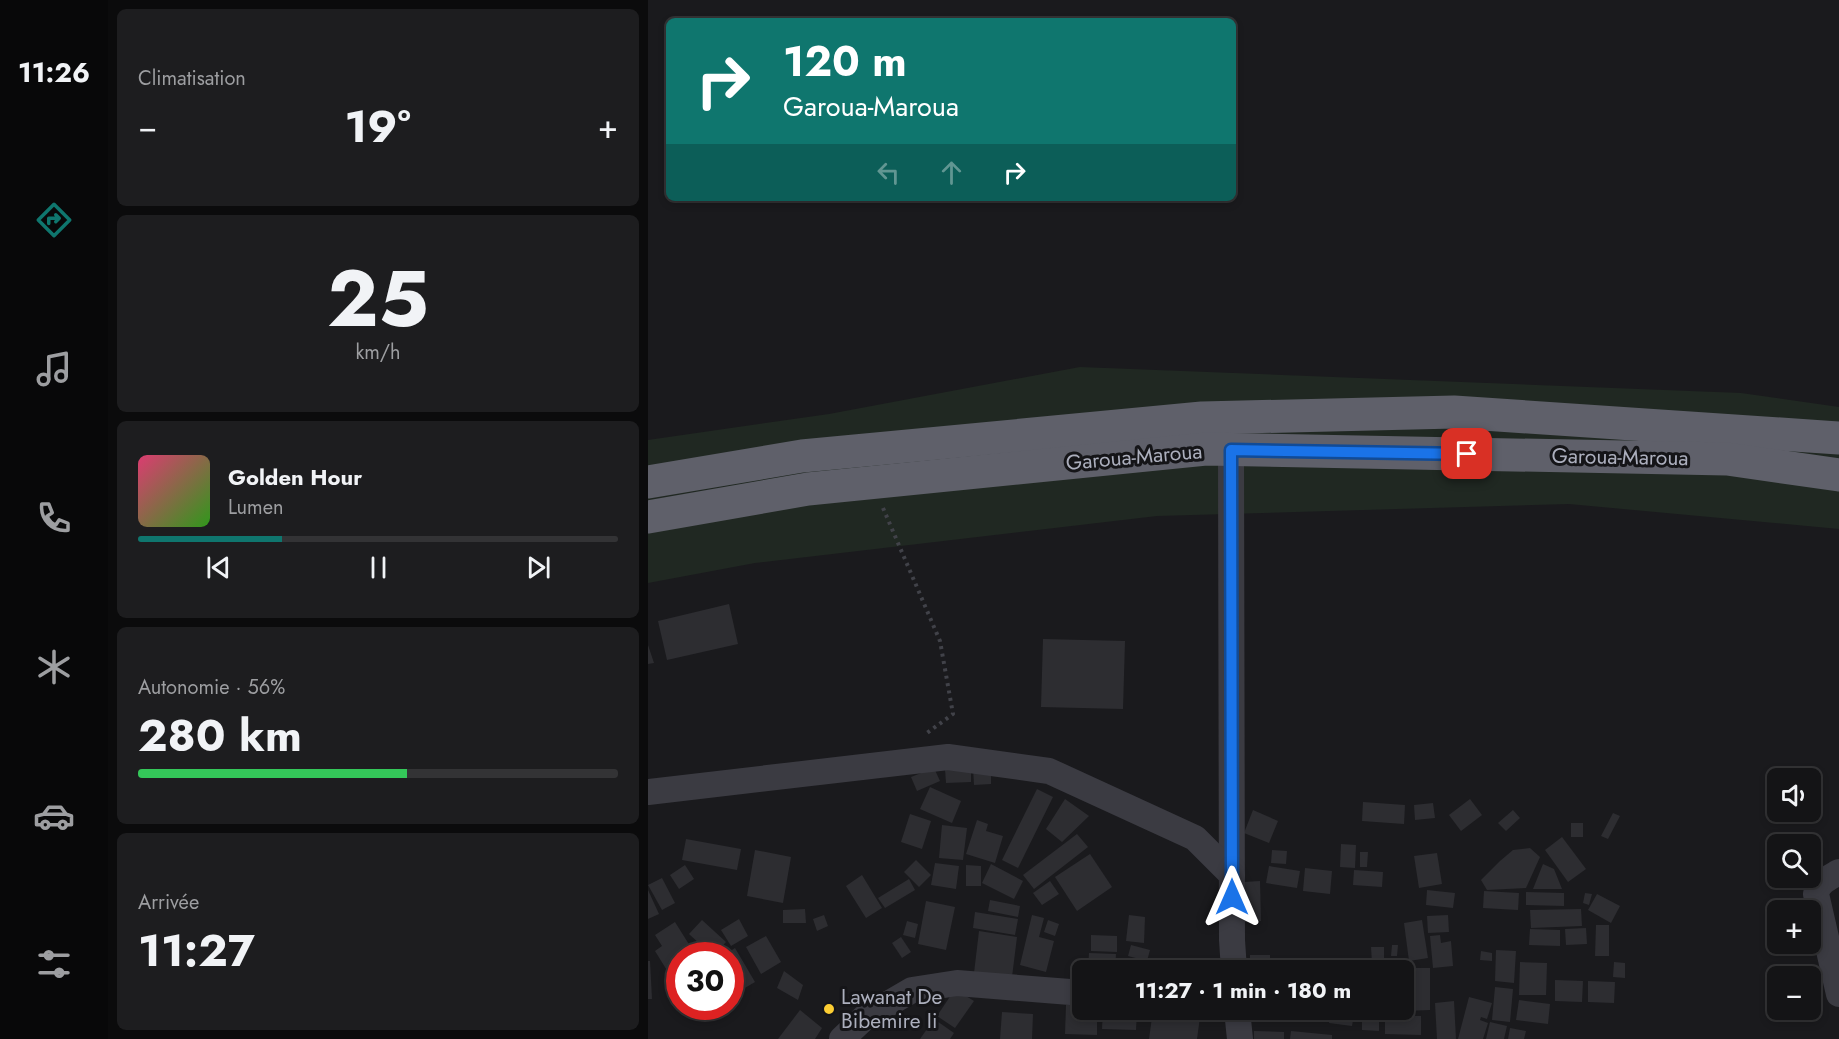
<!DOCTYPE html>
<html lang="fr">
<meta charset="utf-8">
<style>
body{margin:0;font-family:Jost,sans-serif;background:#1d1d1f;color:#f1f3f6;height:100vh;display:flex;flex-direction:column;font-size:22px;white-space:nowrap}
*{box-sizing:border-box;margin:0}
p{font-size:20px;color:#9d9ea1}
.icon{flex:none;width:33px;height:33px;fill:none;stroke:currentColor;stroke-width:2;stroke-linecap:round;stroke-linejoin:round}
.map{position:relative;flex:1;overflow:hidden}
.sheet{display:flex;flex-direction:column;gap:9px;padding:9px;background:#0b0b0c;width:540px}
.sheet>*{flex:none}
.banner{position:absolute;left:18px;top:18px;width:570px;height:183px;border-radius:9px;box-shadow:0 3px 9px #0003,0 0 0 2px #333335;background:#0f766e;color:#fff;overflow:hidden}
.buttons{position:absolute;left:1119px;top:768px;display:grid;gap:12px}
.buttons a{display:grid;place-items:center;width:54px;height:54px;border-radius:9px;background:#141416;box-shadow:0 3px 9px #0003,0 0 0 2px #333335;font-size:30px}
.speed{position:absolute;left:18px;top:942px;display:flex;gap:12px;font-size:30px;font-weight:700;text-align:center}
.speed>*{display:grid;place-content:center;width:78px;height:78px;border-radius:50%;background:#141416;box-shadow:0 3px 9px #0003,0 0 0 2px #333335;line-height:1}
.speed .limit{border:9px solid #d22;background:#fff;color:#111}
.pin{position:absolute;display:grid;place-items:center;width:51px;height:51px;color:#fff;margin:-26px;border-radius:12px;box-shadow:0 3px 9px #0006}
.me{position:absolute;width:66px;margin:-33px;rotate:0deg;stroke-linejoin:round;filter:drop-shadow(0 0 4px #0008)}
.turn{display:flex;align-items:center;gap:21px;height:126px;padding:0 18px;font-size:27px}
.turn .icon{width:78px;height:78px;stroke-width:2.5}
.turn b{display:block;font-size:42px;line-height:51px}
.lanes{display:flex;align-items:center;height:57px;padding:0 18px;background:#0003;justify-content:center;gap:30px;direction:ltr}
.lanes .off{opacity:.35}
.big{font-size:45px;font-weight:700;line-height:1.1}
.sheet .tile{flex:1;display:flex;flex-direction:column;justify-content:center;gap:9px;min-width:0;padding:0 21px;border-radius:9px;background:#1d1d1f}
.sheet .dial{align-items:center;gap:0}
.dial b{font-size:78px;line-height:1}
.song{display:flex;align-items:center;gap:18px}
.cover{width:72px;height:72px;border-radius:9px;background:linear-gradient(135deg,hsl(340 70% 55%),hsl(110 70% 35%))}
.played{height:6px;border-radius:3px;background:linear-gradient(90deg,#0f766e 30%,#333335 30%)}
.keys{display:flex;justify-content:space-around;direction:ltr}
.heat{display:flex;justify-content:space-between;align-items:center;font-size:33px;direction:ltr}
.charge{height:9px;border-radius:4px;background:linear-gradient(90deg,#34c759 56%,#333335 0)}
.trip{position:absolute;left:424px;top:960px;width:342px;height:60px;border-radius:9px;background:#141416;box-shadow:0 3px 9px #0003,0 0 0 2px #333335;font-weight:700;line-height:60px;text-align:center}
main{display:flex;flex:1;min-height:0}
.tab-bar{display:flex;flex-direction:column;width:108px;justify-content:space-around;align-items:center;background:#080809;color:#9d9ea1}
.tab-bar .icon{width:42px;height:42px}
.tab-bar .selected{color:#0f766e}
.tab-bar b{font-size:27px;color:#f1f3f6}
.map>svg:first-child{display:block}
.green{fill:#202822}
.building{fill:#2d2d31}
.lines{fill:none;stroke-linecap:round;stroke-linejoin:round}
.path{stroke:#414249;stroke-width:4;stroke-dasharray:3 4.5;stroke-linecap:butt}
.minor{stroke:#3b3b42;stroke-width:26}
.trunk{stroke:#5f606a;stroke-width:33}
.route-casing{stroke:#114b97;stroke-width:15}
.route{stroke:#1a73e8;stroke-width:10}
.poi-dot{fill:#fccd33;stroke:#151518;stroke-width:2}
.labels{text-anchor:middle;stroke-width:6;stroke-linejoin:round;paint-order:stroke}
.street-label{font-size:21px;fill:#acafbd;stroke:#151518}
.poi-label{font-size:21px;fill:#acafbd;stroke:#151518;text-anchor:start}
</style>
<main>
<nav class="tab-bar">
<b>11:26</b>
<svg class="icon selected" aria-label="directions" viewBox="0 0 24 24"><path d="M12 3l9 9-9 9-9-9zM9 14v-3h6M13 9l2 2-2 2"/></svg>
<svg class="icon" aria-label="music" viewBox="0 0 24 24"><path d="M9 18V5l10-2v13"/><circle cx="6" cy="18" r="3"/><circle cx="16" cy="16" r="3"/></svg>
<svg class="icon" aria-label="phone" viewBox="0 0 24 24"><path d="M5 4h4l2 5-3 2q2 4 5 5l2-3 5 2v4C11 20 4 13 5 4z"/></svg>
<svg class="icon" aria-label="climate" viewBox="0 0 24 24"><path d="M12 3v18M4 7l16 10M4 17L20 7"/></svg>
<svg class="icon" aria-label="car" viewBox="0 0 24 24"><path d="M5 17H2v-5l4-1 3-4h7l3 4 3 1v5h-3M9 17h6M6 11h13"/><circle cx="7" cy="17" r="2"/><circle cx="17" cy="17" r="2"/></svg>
<svg class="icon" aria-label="filters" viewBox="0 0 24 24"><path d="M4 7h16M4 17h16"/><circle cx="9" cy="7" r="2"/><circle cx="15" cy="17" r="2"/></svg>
</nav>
<section class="sheet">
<div class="tile"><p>Climatisation</p>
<div class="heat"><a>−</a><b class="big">19°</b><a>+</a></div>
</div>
<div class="tile dial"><b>25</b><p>km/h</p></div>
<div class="tile">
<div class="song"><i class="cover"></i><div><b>Golden Hour</b><p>Lumen</p></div></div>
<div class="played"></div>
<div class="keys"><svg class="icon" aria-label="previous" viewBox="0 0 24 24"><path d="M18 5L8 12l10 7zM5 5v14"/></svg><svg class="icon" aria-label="pause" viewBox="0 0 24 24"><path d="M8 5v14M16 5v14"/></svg><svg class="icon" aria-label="next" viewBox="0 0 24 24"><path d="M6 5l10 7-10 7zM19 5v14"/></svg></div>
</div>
<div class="tile"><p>Autonomie · 56%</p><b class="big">280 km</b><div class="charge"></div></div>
<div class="tile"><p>Arrivée</p><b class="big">11:27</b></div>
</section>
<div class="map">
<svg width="1191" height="1039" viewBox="0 0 1191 1039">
<rect width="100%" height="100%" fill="#1a1a1d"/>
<path class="green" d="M432,367l661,26 98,14v122l-270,-25 -412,12 -402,47 -107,20v-143l181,-26z"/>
<g class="building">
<path d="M81,604l9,40 -71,16 -9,-39z"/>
<path d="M395,639l82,2 -2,68 -82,-2z"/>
<path d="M0,645l6,18 -6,1z"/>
<path d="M325,767h18v17l-17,1z"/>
<path d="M286,768l6,13 -23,10 -6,-14z"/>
<path d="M323,768v14l-25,1 -1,-14z"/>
<path d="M282,787l31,14 -9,22 -32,-14z"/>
<path d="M389,789l16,8 -35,71 -16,-8z"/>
<path d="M417,799l24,17 -27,26 -16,-13z"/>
<path d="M822,799l12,16 -21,16 -12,-16z"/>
<path d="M715,802l42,3 -1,19 -42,-3z"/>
<path d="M785,803l2,15 -20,2 -1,-15z"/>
<path d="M605,810l25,11 -9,22 -25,-10z"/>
<path d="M865,810l7,8 -14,13 -8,-8z"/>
<path d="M965,813l7,3 -12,23 -7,-3z"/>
<path d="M262,814l21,7 -9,28 -21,-7z"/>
<path d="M329,820l11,4 -2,7 17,5 -8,27 -29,-9z"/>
<rect x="923" y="823" width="12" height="14"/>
<path d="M294,825l25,3 -4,32 -24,-2z"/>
<path d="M429,834l11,13 -54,42 -11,-14z"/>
<path d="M914,837l24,32 -18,13 -23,-32z"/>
<path d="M38,839l55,10 -4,21 -55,-10z"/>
<path d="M693,844l15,1 -1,23 -15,-1z"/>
<path d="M882,848l10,9 -14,31 -39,2 -6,-10 19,-19 13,-11z"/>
<path d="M107,850l36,7 -8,46 -36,-7z"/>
<path d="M624,850l15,1 -1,13 -15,-1z"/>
<path d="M712,852h8l-1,15h-7z"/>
<path d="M789,853l5,31 -23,4 -5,-32z"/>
<path d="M442,854l22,33 -35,24 -22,-34z"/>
<path d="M268,860l15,15 -12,12 -15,-15z"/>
<path d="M287,863l24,3 -3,23 -25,-4z"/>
<path d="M343,864l32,17 -9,18 -32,-16z"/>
<path d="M895,864l11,5 8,20h-29z"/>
<path d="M37,865l9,14 -15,10 -9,-14z"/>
<path d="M318,865l15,1v20h-15z"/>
<path d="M621,866l31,5 -3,17 -31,-5z"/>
<path d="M657,868l27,3 -2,23 -27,-3z"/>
<path d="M706,870l29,2 -1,15 -29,-2z"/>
<path d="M214,875l20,33 -16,10 -20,-32z"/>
<path d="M14,878l13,25 -13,7 -14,-25z"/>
<path d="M261,879l6,11 -30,18 -7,-10z"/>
<path d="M402,881l9,13 -17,11 -9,-12z"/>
<path d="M612,881l1,40 -16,1 -1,-40z"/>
<path d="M0,890l11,24 -11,5z"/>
<path d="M779,890l28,3 -2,15 -27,-3z"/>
<path d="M836,891l35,2 -1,17 -35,-2z"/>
<path d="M878,892l38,1v13l-38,-1z"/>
<path d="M937,893l7,1 -3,11 -6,-2z"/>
<path d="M949,894l23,12 -9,17 -23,-13z"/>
<path d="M342,900l30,6 -2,11 -30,-6z"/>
<path d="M278,901l29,6 -9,43 -28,-6z"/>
<path d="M157,909l1,14h-23v-13z"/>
<path d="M933,909l1,17 -51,2 -1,-18z"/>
<path d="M327,912l43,7 -3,16 -42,-7z"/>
<path d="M176,915l4,11 -11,5 -4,-12z"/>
<path d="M384,915l12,3 -5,19 15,4 -8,31 -26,-7z"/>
<path d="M481,915l16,2 -1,26 -18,-2z"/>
<path d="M800,915l1,17 -21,1 -1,-17z"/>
<path d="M91,919l9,17 -17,10 -10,-16z"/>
<path d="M54,920l24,22 -13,14 -24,-22z"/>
<path d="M400,920l11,4 -4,12 -11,-4z"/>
<path d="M774,920l6,38 -19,3 -5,-38z"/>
<path d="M259,921l11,3 -3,14 -12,-3z"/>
<path d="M27,922l20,32 -15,2v8l-12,8 -13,-21 7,-5 -7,-11z"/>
<path d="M948,925h13v31h-14z"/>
<path d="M938,928l1,16 -21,1 -1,-16z"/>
<path d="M882,929l30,1v16l-31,-1z"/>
<path d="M331,931l38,6 -5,40 -38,-4z"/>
<path d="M443,935l26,1v16l-26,-1z"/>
<path d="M792,935l1,8 10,-2 2,25 -20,2 -3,-32z"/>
<path d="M118,936l15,26 -20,12 -15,-27z"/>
<path d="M253,937l10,15 -9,6 -10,-15z"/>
<path d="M483,945l19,5 -3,11 -19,-5z"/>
<path d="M744,945h6l-1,11h-6z"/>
<path d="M723,947h13v16h-12z"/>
<path d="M87,948l20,34 -17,10 -8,-12v-24h-7z"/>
<path d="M848,950l20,1 -2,32 -19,-2z"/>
<path d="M833,951l11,2v8l-12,-1z"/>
<path d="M441,953l27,1 -1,16h-27z"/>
<rect x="602" y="955" width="20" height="15"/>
<path d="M0,961h2l2,38h-4z"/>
<path d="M872,962l27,1 -1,32h-27z"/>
<path d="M966,962l11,1v15l-12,-1z"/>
<path d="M676,963l17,3 -1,4h-18z"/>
<path d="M748,968h34v42l-26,1v-41h-8z"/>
<path d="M136,971l19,14 -5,15 -21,-12z"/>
<path d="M907,980l28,1 -1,21 -27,-1z"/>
<path d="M940,981l27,1 -1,21 -26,-1z"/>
<path d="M847,987l18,2 -3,33 -18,-2z"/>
<path d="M307,989l19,12 -19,27 -18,-12z"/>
<path d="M821,997l23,6 -5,16 -6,-2 -1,3 8,3 -5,16h-25z"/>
<path d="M871,1000l31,4 -2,20 -32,-4z"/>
<path d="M806,1001l2,38h-19l-2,-36z"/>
<path d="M418,1005h17v5h14v25l-32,-1z"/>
<path d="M152,1010l22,18 -7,11h-37z"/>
<path d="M455,1010h34l-1,20 -34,-1z"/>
<path d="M505,1010l47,7 -3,22h-48z"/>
<path d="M604,1010h26l-1,9 -26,-2z"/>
<path d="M646,1010h12l-1,7 -12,-1z"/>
<path d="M682,1011l24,3 -2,12 -23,-3z"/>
<path d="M354,1012l31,2 -1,25h-32z"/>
<path d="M714,1012h17v19l-17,-1z"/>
<path d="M737,1016h36v19l-36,-1z"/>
<path d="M286,1019l20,14 -4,6h-30z"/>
<path d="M842,1022l17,4 -3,13h-18z"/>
<path d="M862,1028l16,3 -2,8h-16z"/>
<path d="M606,1031l30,1v7h-30z"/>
<path d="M643,1031l41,4v4h-42z"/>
</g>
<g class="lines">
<path class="path" d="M235,508l57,133 13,73 -26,19"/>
<g class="minor">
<path d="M583,449l1,491 2,30"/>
<path d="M0,792l300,-35 101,14 146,67 37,37"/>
<path d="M1191,872c-10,6 -21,10 -23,22l23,100"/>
<path d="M589,1010l3,29"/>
<path d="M194,1039l22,-21 48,-28 45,-7 126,10"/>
</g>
<g class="trunk">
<path d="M0,482l154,-26 400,-38 252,-6 385,26"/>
<path d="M0,517l160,-28 398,-40 521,10 112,16"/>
</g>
</g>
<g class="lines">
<defs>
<path id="route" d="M584,897l-1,-447 236,4"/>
</defs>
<use href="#route" class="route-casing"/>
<use href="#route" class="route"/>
</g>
<circle class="poi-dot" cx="181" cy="1009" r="6"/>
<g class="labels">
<g class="street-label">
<text transform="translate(486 457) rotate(-5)" y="7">Garoua-Maroua</text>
<text transform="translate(972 457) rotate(1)" y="7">Garoua-Maroua</text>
</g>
<g class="poi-label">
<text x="193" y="1004">Lawanat De<tspan x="193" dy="24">Bibemire Ii</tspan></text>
</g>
</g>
</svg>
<div class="buttons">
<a><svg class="icon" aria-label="sound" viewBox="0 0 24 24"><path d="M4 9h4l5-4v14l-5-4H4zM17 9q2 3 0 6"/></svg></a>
<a><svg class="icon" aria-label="search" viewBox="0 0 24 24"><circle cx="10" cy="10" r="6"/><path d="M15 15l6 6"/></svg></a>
<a>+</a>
<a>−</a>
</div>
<div class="speed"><div class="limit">30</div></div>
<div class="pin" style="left:819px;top:454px;background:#d93025"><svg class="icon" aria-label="arrive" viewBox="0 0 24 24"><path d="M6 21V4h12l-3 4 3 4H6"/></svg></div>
<svg class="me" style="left:584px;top:897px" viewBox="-20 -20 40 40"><path d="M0-17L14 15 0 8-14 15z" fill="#1a73e8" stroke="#fff" stroke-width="4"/></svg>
<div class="trip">11:27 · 1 min · 180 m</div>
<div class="banner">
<div class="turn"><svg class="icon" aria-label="right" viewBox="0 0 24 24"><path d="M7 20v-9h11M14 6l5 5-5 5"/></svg><div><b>120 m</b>Garoua-Maroua</div></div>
<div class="lanes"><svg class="icon off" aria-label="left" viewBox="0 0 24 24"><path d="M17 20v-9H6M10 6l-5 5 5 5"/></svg><svg class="icon off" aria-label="ahead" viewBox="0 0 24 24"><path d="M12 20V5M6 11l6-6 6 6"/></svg><svg class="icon" aria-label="right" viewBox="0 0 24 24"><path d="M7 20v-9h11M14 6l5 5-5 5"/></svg></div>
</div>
</div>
</main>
